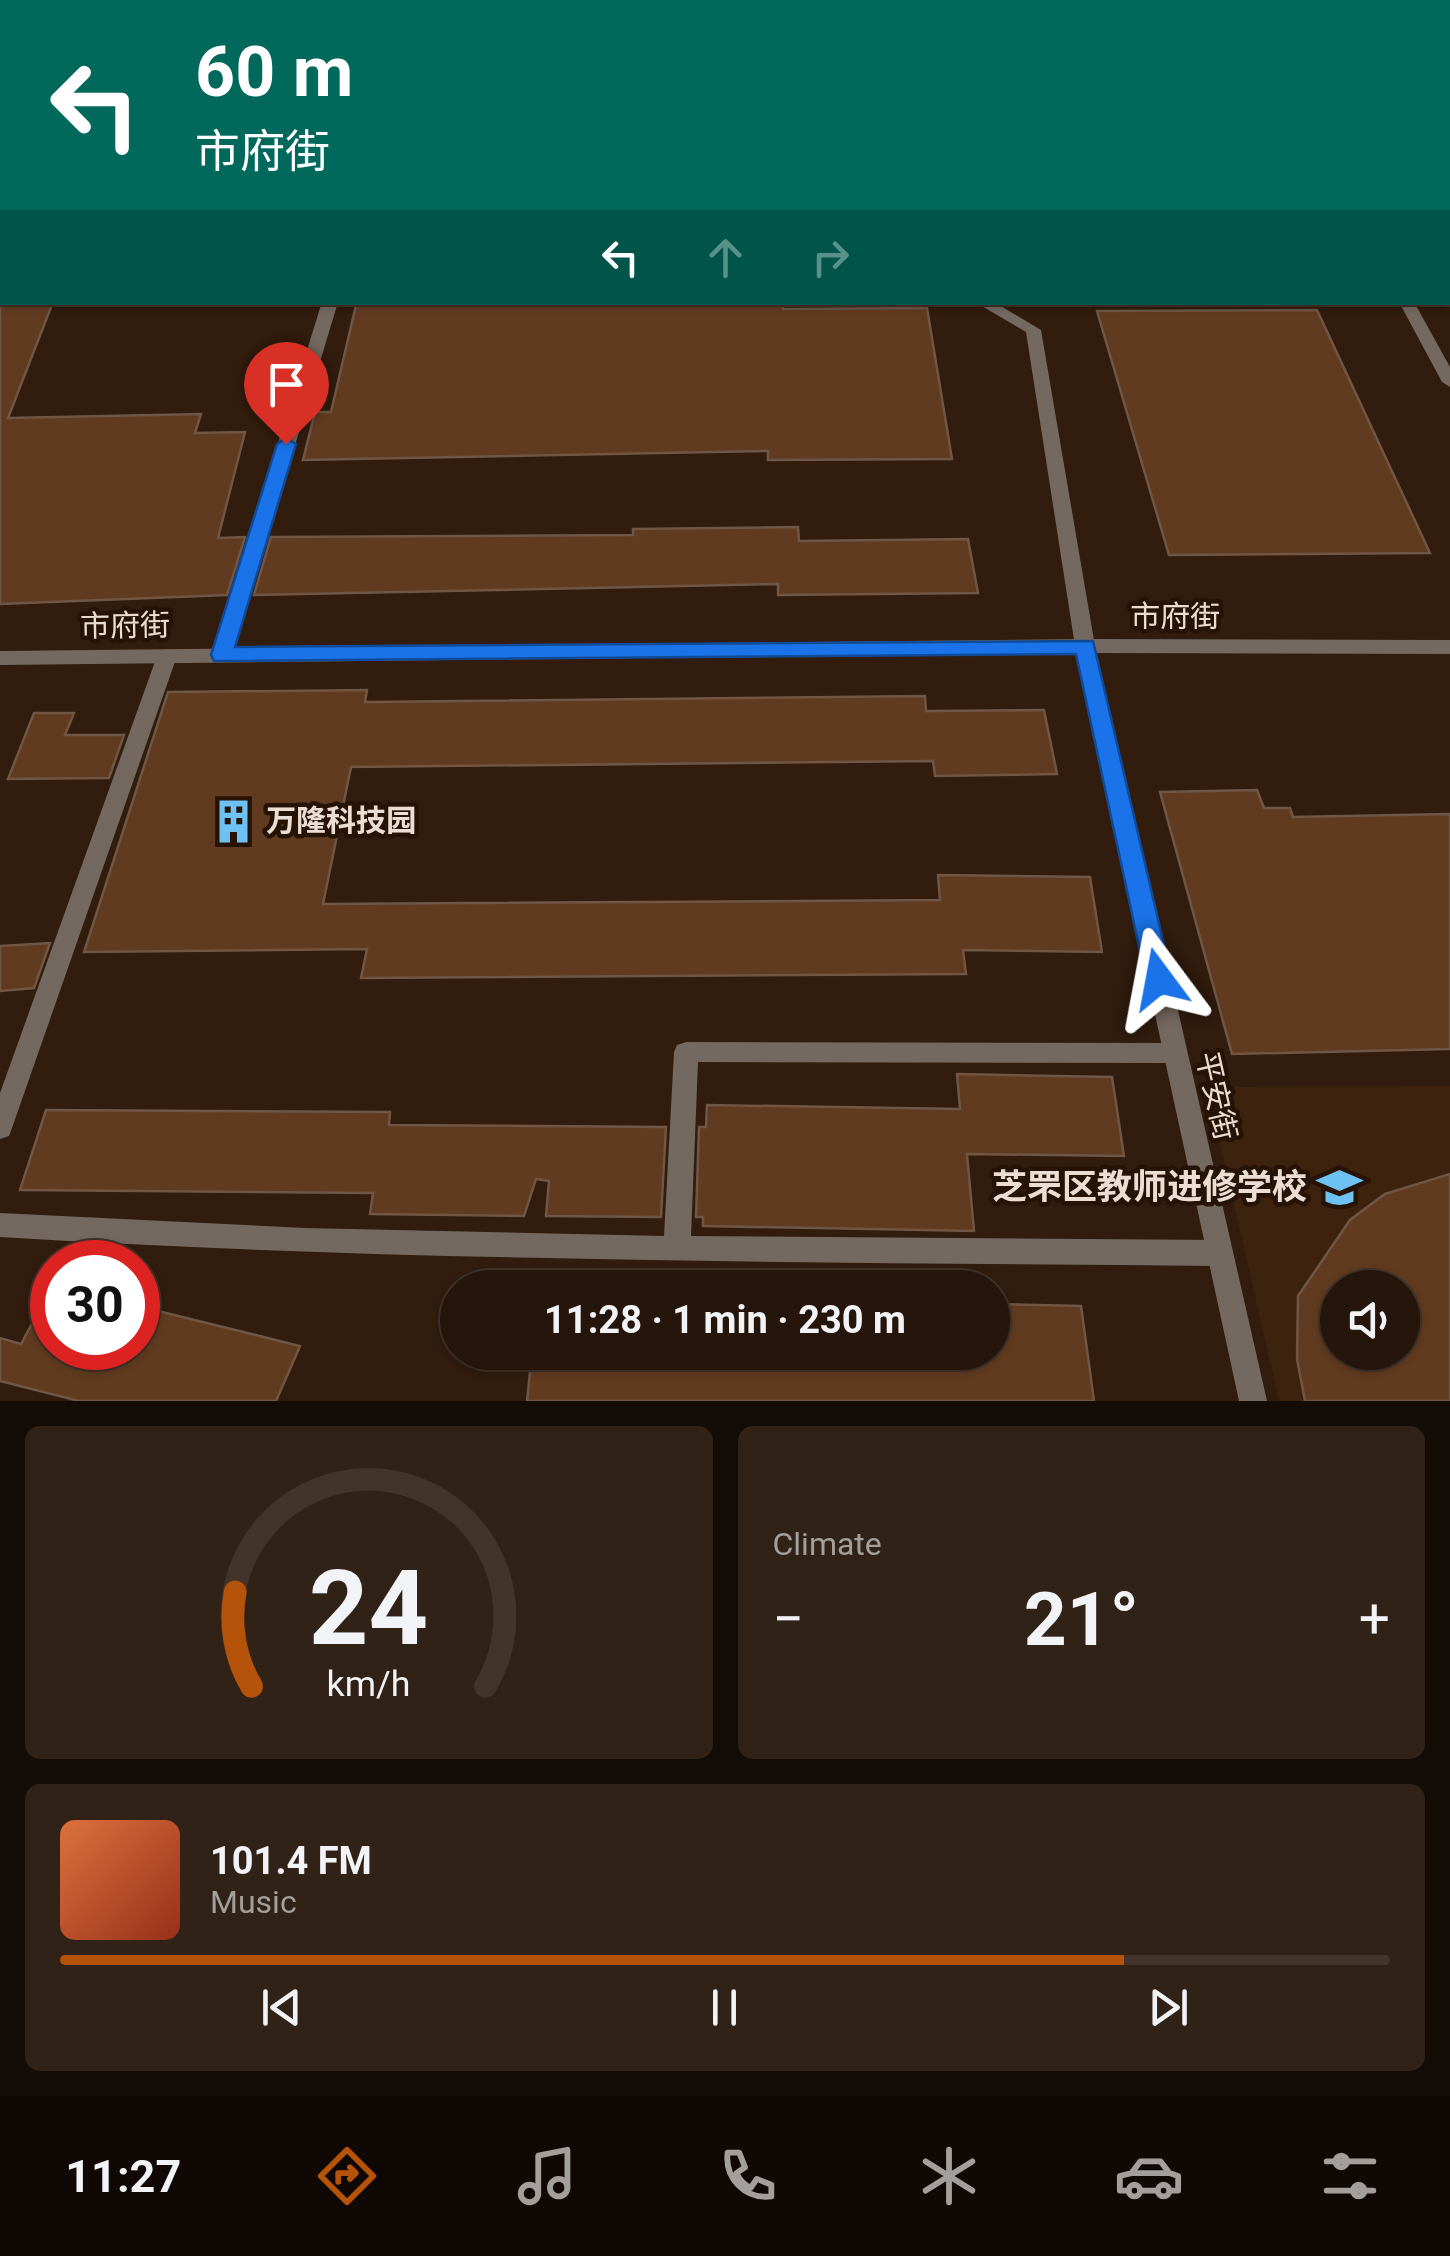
<!DOCTYPE html>
<meta charset="utf-8">
<style>
body{margin:0;font-family:Roboto,"Noto Sans SC",sans-serif;background:#312218;color:#f1f3f6;height:100vh;display:flex;flex-direction:column;font-size:38px;white-space:nowrap}
*{box-sizing:border-box;margin:0}
p{font-size:32px;color:#a39f9c}
.icon{flex:none;width:55px;height:55px;fill:none;stroke:currentColor;stroke-width:2;stroke-linecap:round;stroke-linejoin:round}
.map{position:relative;height:1401px;overflow:hidden}
.details{display:flex;flex-direction:column;gap:25px;padding:25px;background:#140c06;flex:1}
.details>*{flex:none}
.guide{position:absolute;left:0px;top:0px;width:1450px;height:305px;box-shadow:0 2px 8px #0004,0 0 0 2px #42342b;background:#00695c;color:#fff;overflow:hidden}
.buttons{position:absolute;left:1320px;top:1270px;display:grid;gap:20px}
.buttons a{display:grid;place-items:center;width:100px;height:100px;border-radius:50%;background:#25150a;box-shadow:0 2px 8px #0004,0 0 0 2px #42342b;font-size:50px}
.speed{position:absolute;left:30px;top:1240px;display:flex;gap:20px;font-size:50px;font-weight:700;text-align:center}
.speed>*{display:grid;place-content:center;width:130px;height:130px;border-radius:50%;background:#25150a;box-shadow:0 2px 8px #0004,0 0 0 2px #42342b;line-height:1}
.speed .limit{border:15px solid #d22;background:#fff;color:#111}
.pin{position:absolute;display:grid;place-items:center;width:85px;height:85px;color:#fff;margin:-102px -42px;border-radius:50% 50% 50% 0;rotate:-45deg;box-shadow:0 0 10px #0007}
.pin .icon{rotate:45deg}
.me{position:absolute;width:110px;margin:-55px;rotate:347deg;stroke-linejoin:round;filter:drop-shadow(0 0 8px #0008)}
.turn{display:flex;align-items:center;gap:35px;height:210px;padding:0 30px;font-size:45px}
.turn .icon{width:130px;height:130px;stroke-width:2.5}
.turn b{display:block;font-size:70px;line-height:85px}
.lanes{display:flex;align-items:center;height:95px;padding:0 30px;background:#0003;justify-content:center;gap:50px;direction:ltr}
.lanes .off{opacity:.35}
.big{font-size:75px;font-weight:700;line-height:1.1}
.details .tile{flex:1;display:flex;flex-direction:column;justify-content:center;gap:15px;min-width:0;padding:0 35px;border-radius:15px;background:#312218}
.details .dial{align-items:center;gap:0}
.dial svg{height:260px;overflow:visible;fill:none;stroke:#42342b;stroke-width:7;stroke-linecap:round;text-anchor:middle}
.dial text{fill:#f1f3f6;stroke:none}
.song{display:flex;align-items:center;gap:30px}
.cover{width:120px;height:120px;border-radius:15px;background:linear-gradient(135deg,hsl(20 70% 55%),hsl(10 70% 35%))}
.played{height:10px;border-radius:5px;background:linear-gradient(90deg,#b45309 80%,#42342b 80%)}
.keys{display:flex;justify-content:space-around;direction:ltr}
.heat{display:flex;justify-content:space-between;align-items:center;font-size:55px;direction:ltr}
.details .tiles{flex:1;display:grid;gap:25px;grid-template-columns:1fr 1fr}
.tile:last-child{grid-column:span 2}
.trip{position:absolute;left:440px;top:1270px;width:570px;height:100px;border-radius:50px;background:#25150a;box-shadow:0 2px 8px #0004,0 0 0 2px #42342b;font-weight:700;line-height:100px;text-align:center}
.tab-bar{display:flex;height:160px;justify-content:space-around;align-items:center;background:#0f0804;color:#a39f9c}
.tab-bar .icon{width:70px;height:70px}
.tab-bar .on{color:#b45309}
.tab-bar b{font-size:45px;color:#f1f3f6}
.map>svg:first-child{display:block}
.built{fill:#3d220e;fill-rule:evenodd}
.building{fill:#613b20;stroke:#6f5645;stroke-width:2.5;fill-rule:evenodd}
.lines{fill:none;stroke-linecap:round;stroke-linejoin:round}
.service{fill:#746961;fill-rule:evenodd}
.minor{fill:#746961;fill-rule:evenodd}
.tertiary{fill:#746961;fill-rule:evenodd}
.route{fill:#1a73e8;stroke:#114b97;stroke-width:2.5}
.labels{text-anchor:middle;stroke-width:9;stroke-linejoin:round;paint-order:stroke}
.street-label{font-size:30px;fill:#ecddd4;stroke:#271305}
.poi-label{font-size:30px;font-weight:bold;fill:#ecddd4;stroke:#271305;text-anchor:start}
.near-poi-label{font-size:35px;font-weight:bold;fill:#ecddd4;stroke:#271305;text-anchor:end}
</style>
<div class="map">
<svg width="1450" height="1401" viewBox="0 0 1450 1401">
<rect width="100%" height="100%" fill="#311c0d"/>
<path class="built" d="M1450,1086v315h-171l-72,-314zM1338,1288h64v64h-64z"/>
<g class="building">
<path d="M0,302h53l-45,116 193,-4 -6,19 50,-1 -27,106 27,-1 -18,58 -227,9z"/>
<path d="M783,302v7l144,-1 25,151 -184,1v-9l-465,9 12,-48h16l25,-107z"/>
<path d="M1317,310l113,243 -261,2 -72,-244z"/>
<path d="M798,527l1,14 169,-2 10,54 -200,2v-11l-524,11 17,-58 362,-2v-6z"/>
<path d="M367,690l-2,12 560,-6 1,15 118,-1 13,64 -122,2 -2,-15 -582,6 -28,137 617,-4 -2,-25 152,2 12,75 -139,-2 3,24 -605,4 6,-29 -283,3 84,-260z"/>
<path d="M34,713h40l-9,22h59l-15,43 -101,1z"/>
<path d="M1257,790l7,18h26l3,9 157,-3v235l-218,5 -72,-262z"/>
<path d="M50,943l-16,45 -34,3v-45z"/>
<path d="M957,1074l155,3 12,79 -157,-2 7,77 -271,-5v-9h-7l3,-90h7l1,-22 253,4z"/>
<path d="M46,1110l344,2 -1,13 277,2 -5,90 -115,-1 3,-35 -13,-2 -12,37 -154,-2 3,-21 -353,-3z"/>
<path d="M1450,1174v227h-145l-8,-42 1,-63 52,-76 35,-26zM1338,1288h64v64h-64z"/>
<path d="M52,1286v62h86v-42l162,40 -24,55h-197l-79,-20v-43l21,6z"/>
<path d="M992,1304l89,2 13,95h-567l5,-49h460z"/>
</g>
<g class="lines">
<g class="service">
<path d="M167,649l10,7 -165,472 -3,8 -9,3v-46l157,-437z"/>
<path d="M686,1042l489,1 9,3 3,7 -3,7 -9,3 -477,-1 -7,174 529,4 9,4 4,9 -4,9 -9,4c-407,-4 -814,-4 -1220,-29v-24l305,15 359,8 10,-184 3,-7z"/>
</g>
<g class="minor">
<rect x="426" y="0" width="12" height="2"/>
<rect x="848" y="0" width="12" height="2"/>
<path d="M1246,0h12l1,2h-12z"/>
<rect x="1448" y="111" width="2" height="8"/>
<path d="M0,276l2,1v8l-2,1z"/>
<path d="M322,302h16l-106,353 -10,7 -10,-7z"/>
<path d="M975,302h19l47,28 54,316 172,755h-28l-164,-755 -49,-314z"/>
<path d="M1399,302h15l36,65v20l-8,-5z"/>
</g>
<path class="tertiary" d="M1085,639l365,1v14l-365,-1 -1085,12v-14z"/>
</g>
<path class="route" d="M286,438l10,6 -61,203 858,-6 79,338 -4,8 -9,3 -9,-3 -4,-8 -70,-325 -862,7 -3,-6 66,-211z"/>
<defs>
<symbol id="building-bare" viewBox="-9 -9 18 18"><path d="M-4-6H4V6H1V3H-1V6H-4ZM-2.5-4.3h1.7v1.8h-1.7ZM.8-4.3h1.7v1.8H.8ZM-2.5-1h1.7V.8h-1.7ZM.8-1h1.7V.8H.8Z" fill="#6dc2f3" stroke="#271305" stroke-width="2.5" paint-order="stroke"/></symbol>
<symbol id="school-bare" viewBox="-9 -9 18 18"><path d="M0-5L7-2L0 1L-7-2ZM-4 1L0 2.5L4 1V4Q0 6-4 4Z" fill="#6dc2f3" stroke="#271305" stroke-width="2.5" paint-order="stroke"/></symbol>
</defs>
<g fill-rule="evenodd">
<use href="#building-bare" x="202" y="790" width="63" height="63"/>
<use href="#school-bare" x="1308" y="1156" width="63" height="63"/>
</g>
<g class="labels">
<g class="street-label">
<text x="1175" y="627">市府街</text>
<text transform="translate(125 626) rotate(-1)" y="10">市府街</text>
<text transform="translate(1216 1096) rotate(77)" y="10">平安街</text>
</g>
<g class="poi-label">
<text x="266" y="831">万隆科技园</text>
</g>
<g class="near-poi-label">
<text x="1307" y="1199">芝罘区教师进修学校</text>
</g>
</g>
</svg>
<div class="buttons">
<a><svg class="icon" aria-label="sound" viewBox="0 0 24 24"><path d="M4 9h4l5-4v14l-5-4H4zM17 9q2 3 0 6"/></svg></a>
</div>
<div class="speed"><div class="limit">30</div></div>
<div class="pin" style="left:286px;top:444px;background:#d93025"><svg class="icon" aria-label="arrive" viewBox="0 0 24 24"><path d="M6 21V4h12l-3 4 3 4H6"/></svg></div>
<svg class="me" style="left:1159px;top:979px" viewBox="-20 -20 40 40"><path d="M0-17L14 15 0 8-14 15z" fill="#1a73e8" stroke="#fff" stroke-width="4"/></svg>
<div class="trip">11:28 · 1 min · 230 m</div>
<div class="guide">
<div class="turn"><svg class="icon" aria-label="left" viewBox="0 0 24 24"><path d="M17 20v-9H6M10 6l-5 5 5 5"/></svg><div><b>60 m</b>市府街</div></div>
<div class="lanes"><svg class="icon" aria-label="left" viewBox="0 0 24 24"><path d="M17 20v-9H6M10 6l-5 5 5 5"/></svg><svg class="icon off" aria-label="ahead" viewBox="0 0 24 24"><path d="M12 20V5M6 11l6-6 6 6"/></svg><svg class="icon off" aria-label="right" viewBox="0 0 24 24"><path d="M7 20v-9h11M14 6l5 5-5 5"/></svg></div>
</div>
</div>
<section class="details">
<div class="tiles">
<div class="tile dial"><svg viewBox="0 0 100 80">
<path d="M14 69A42 42 0 1 1 86 69"/>
<path d="M14 69A42 42 0 0 1 9 40" stroke="#b45309"/>
<text x="50" y="56" font-size="32" font-weight="700">24</text>
<text x="50" y="72" font-size="11">km/h</text>
</svg></div>
<div class="tile"><p>Climate</p>
<div class="heat"><a>−</a><b class="big">21°</b><a>+</a></div>
</div>
<div class="tile">
<div class="song"><i class="cover"></i><div><b>101.4 FM</b><p>Music</p></div></div>
<div class="played"></div>
<div class="keys"><svg class="icon" aria-label="previous" viewBox="0 0 24 24"><path d="M18 5L8 12l10 7zM5 5v14"/></svg><svg class="icon" aria-label="pause" viewBox="0 0 24 24"><path d="M8 5v14M16 5v14"/></svg><svg class="icon" aria-label="next" viewBox="0 0 24 24"><path d="M6 5l10 7-10 7zM19 5v14"/></svg></div>
</div>
</div>
</section>
<nav class="tab-bar">
<b>11:27</b>
<svg class="icon on" aria-label="directions" viewBox="0 0 24 24"><path d="M12 3l9 9-9 9-9-9zM9 14v-3h6M13 9l2 2-2 2"/></svg>
<svg class="icon" aria-label="music" viewBox="0 0 24 24"><path d="M9 18V5l10-2v13"/><circle cx="6" cy="18" r="3"/><circle cx="16" cy="16" r="3"/></svg>
<svg class="icon" aria-label="phone" viewBox="0 0 24 24"><path d="M5 4h4l2 5-3 2q2 4 5 5l2-3 5 2v4C11 20 4 13 5 4z"/></svg>
<svg class="icon" aria-label="climate" viewBox="0 0 24 24"><path d="M12 3v18M4 7l16 10M4 17L20 7"/></svg>
<svg class="icon" aria-label="car" viewBox="0 0 24 24"><path d="M5 17H2v-5l4-1 3-4h7l3 4 3 1v5h-3M9 17h6M6 11h13"/><circle cx="7" cy="17" r="2"/><circle cx="17" cy="17" r="2"/></svg>
<svg class="icon" aria-label="filters" viewBox="0 0 24 24"><path d="M4 7h16M4 17h16"/><circle cx="9" cy="7" r="2"/><circle cx="15" cy="17" r="2"/></svg>
</nav>
